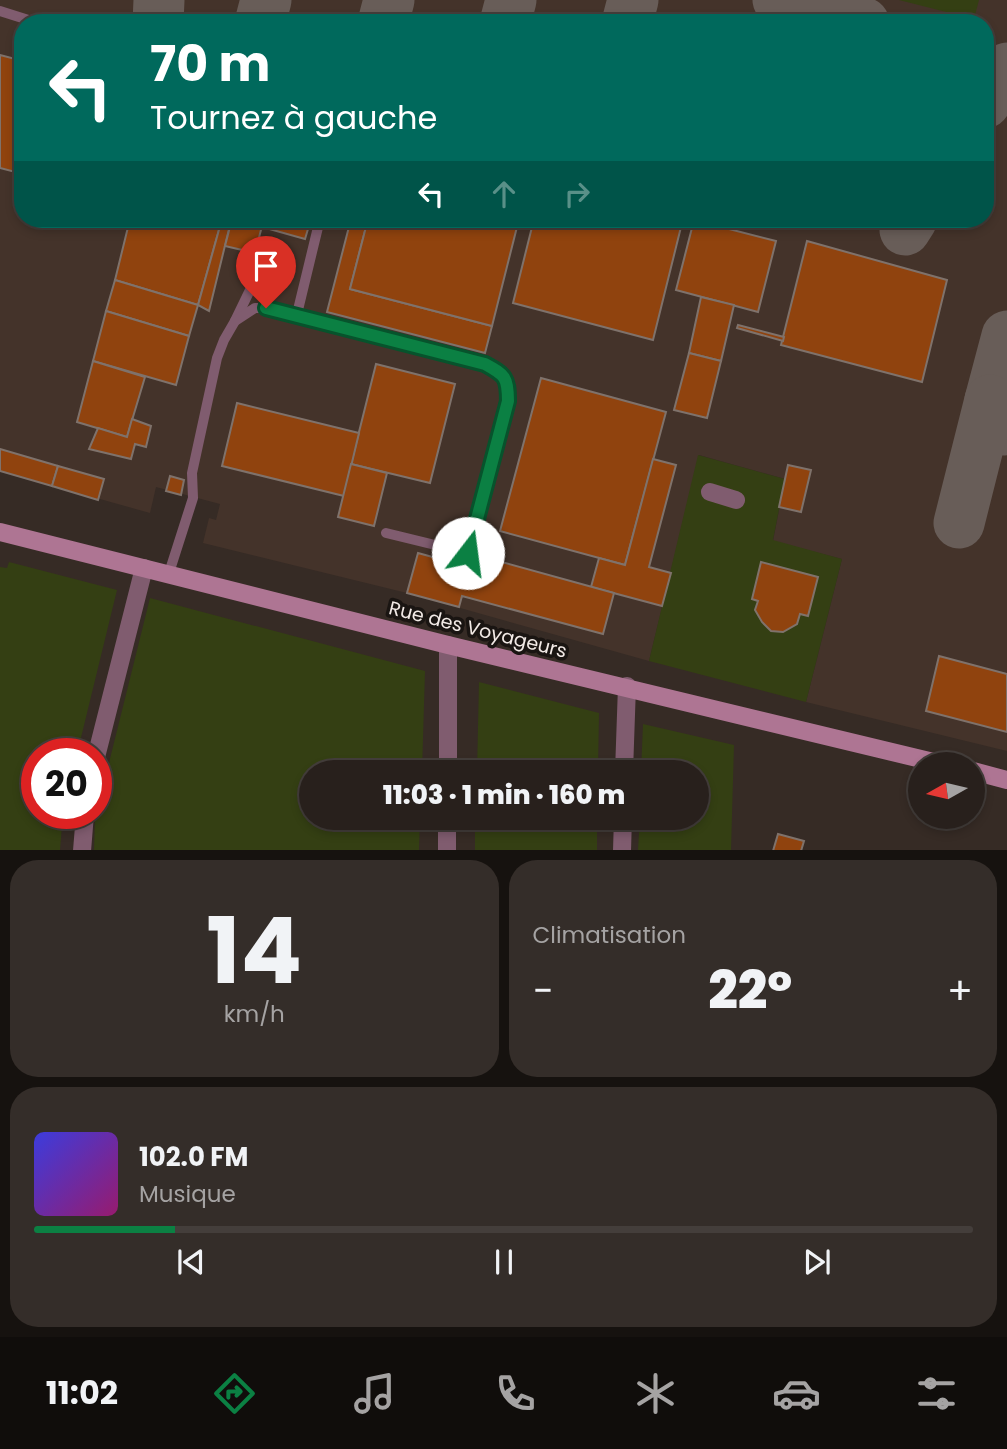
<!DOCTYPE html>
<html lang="fr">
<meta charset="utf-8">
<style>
body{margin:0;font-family:Poppins,sans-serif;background:#342d29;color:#f1f3f6;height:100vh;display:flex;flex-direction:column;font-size:26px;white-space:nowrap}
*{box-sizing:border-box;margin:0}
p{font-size:23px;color:#a5a3a3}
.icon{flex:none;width:38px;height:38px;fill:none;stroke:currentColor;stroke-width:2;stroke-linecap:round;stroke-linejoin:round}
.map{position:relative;height:850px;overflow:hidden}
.panel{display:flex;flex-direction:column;gap:10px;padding:10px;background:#16120f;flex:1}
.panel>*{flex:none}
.top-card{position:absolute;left:14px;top:14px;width:980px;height:214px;border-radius:28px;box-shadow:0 4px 10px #0003,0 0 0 2px #443e3b;background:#00695c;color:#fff;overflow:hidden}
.needle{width:46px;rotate:262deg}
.buttons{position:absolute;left:908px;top:752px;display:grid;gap:14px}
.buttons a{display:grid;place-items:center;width:77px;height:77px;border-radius:50%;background:#28201c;box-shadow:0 4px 10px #0003,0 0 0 2px #443e3b;font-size:35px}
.speed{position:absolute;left:21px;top:738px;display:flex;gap:14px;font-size:35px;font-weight:700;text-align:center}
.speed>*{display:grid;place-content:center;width:91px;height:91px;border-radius:50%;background:#28201c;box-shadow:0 4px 10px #0003,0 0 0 2px #443e3b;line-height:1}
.speed .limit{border:10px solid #d22;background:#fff;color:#111}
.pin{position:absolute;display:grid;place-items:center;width:60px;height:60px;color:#fff;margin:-72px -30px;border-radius:50% 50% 50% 0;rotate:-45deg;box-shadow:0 0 7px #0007}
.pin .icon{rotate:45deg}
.me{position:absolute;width:77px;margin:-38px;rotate:15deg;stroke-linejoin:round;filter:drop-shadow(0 0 5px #0008)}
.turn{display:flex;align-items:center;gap:24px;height:147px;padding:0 21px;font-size:32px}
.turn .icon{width:91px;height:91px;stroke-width:2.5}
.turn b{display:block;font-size:49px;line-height:60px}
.lanes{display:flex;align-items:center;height:66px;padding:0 21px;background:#0003;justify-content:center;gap:35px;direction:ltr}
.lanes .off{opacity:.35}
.big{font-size:52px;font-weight:800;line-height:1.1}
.panel .widget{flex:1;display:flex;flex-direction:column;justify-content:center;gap:10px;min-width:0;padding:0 24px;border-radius:28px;background:#342d29}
.panel .dial{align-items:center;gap:0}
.dial b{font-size:91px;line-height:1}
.song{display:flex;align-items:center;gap:21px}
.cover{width:84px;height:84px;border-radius:10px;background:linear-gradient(135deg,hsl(240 70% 55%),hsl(320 70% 35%))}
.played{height:7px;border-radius:4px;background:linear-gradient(90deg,#0b8043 15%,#443e3b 15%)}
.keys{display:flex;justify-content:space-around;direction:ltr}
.heat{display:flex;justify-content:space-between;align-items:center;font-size:38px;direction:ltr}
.panel .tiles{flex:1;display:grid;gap:10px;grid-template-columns:1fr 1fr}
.widget:last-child{grid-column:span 2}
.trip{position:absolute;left:299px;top:760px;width:410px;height:70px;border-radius:35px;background:#28201c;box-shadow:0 4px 10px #0003,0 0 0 2px #443e3b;font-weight:800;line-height:70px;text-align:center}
.menu{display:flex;height:112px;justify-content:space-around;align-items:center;background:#100d0b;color:#a5a3a3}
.menu .icon{width:49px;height:49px}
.menu .current{color:#0b8043}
.menu b{font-size:32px;color:#f1f3f6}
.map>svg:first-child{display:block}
.built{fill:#44332a;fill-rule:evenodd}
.green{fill:#343f13}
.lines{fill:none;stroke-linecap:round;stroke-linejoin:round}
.taxiway{stroke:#685d58;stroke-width:51}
.building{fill:#90430e;stroke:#7f726b;stroke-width:2}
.lane{stroke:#805c6f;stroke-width:10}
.street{stroke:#805c6f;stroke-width:18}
.secondary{stroke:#ae7593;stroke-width:18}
.route-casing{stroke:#07532c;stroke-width:18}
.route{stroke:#0b8043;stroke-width:12}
.labels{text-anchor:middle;stroke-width:7;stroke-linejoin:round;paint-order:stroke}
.street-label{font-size:19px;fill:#f2eae6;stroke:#1a1512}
</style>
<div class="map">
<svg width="1007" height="851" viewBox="0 0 1007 851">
<rect width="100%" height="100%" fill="#362b25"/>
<path class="built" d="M0,0h1007v751l-201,-49 36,-143 -69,-18 12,-62 -86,-24 -50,206 -242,-68 -204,-50 6,-25 7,2 4,-16 -64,-17 -6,26 -150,-42zM23,23h962v196h-962z"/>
<g class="green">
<path d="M899,0h80l-5,19z"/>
<path d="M698,455l87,24 -12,61 69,19 -36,143 -157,-41z"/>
<path d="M9,562l108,28 -40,164h-40v60h26l-3,36h-60v-283l7,1z"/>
<path d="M150,598l275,73 -3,101h-110v45h108l-1,33h-325l1,-31z"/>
<path d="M479,682l120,31 -1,59h-121z"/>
<path d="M643,724l91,21 -3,105h-93l2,-33h56v-45h-55z"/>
<rect x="475" y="817" width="122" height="33"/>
</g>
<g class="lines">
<g class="taxiway">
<path d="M778,0l86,23"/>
<path d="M158,23l1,-23"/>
<path d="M260,23l6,-23"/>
<path d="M383,23l6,-23"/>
<path d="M505,23l6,-23"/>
<path d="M627,23l6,-23"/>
<path d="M985,103l22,-35"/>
<path d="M905,230l7,-11"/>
<path d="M1004,430l-14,-30 17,-64"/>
<path d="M959,523l31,-123"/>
</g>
</g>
<g class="building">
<path d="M0,55l23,6v113l-23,-6z"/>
<path d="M130,219h92l-24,86 -83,-25z"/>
<path d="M222,219l9,2 -22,90 -11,-6z"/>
<path d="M232,219l30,7 -7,27 -30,-7z"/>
<path d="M233,219h78l-6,20z"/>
<path d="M351,219h17l-18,70 142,37 -7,27 -158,-41z"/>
<path d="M368,219h151l-27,107 -142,-37z"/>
<path d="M534,219h115l32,8 -28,113 -140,-37z"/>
<path d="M694,220l82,21 -18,71 -82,-22z"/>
<path d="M807,241l140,39 -25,102 -141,-37z"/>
<path d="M115,280l83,25 -9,31 -83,-25z"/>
<path d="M701,297l33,8 -13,56 -32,-8z"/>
<path d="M106,311l83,25 -13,49 -83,-24z"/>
<path d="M738,325l46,12 -1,4 -46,-13z"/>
<path d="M689,353l32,8 -14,57 -33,-8z"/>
<path d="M93,361l52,16 -18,60 -50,-15z"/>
<path d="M376,364l79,20 -25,99 -79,-19z"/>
<path d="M541,378l125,34 -41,153 -125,-34z"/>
<path d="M237,403l122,30 -15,63 -122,-30z"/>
<path d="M132,419l19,7 -5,21 -11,-3 -4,15 -42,-10 9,-21 29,9z"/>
<path d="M0,449l58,17 -6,20 -52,-15z"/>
<path d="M653,459l23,6 -27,102 22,6 -9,33 -71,-19 8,-29 26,7z"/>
<path d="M351,464l36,9 -13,53 -36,-9z"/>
<path d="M788,465l23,5 -10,42 -22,-5z"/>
<path d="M58,466l46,13 -6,21 -46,-14z"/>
<path d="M170,476l14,4 -3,15 -15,-4z"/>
<path d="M418,553l76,21 4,-13 116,32 -11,41 -141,-38 -3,11 -52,-14z"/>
<path d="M761,562l57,15 -10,39 -8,-2 -3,10 -14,8 -12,-1 -9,-9 -7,-12 3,-9 -6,-2z"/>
<path d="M939,656l68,18v58l-81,-21z"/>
<path d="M778,834l26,7 -3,10h-28z"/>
</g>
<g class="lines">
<g class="lane">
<path d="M0,11l38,12"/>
<path d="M297,314l23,-95"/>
<path d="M235,321l28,-58"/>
<path d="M169,573l24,-75 -1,-25 25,-115 7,-18 11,-19 20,-13h11l31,6 188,50c20,11 23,13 23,37l-40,152 -82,-20"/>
</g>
<g class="street">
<path d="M710,492l26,8"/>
<path d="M96,757l48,-189"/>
<path d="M448,772v-127"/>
<path d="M624,772l3,-86"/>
<path d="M82,851l3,-37"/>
<path d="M447,851v-34"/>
<path d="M622,851l1,-34"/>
</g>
<g class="secondary">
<path d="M0,532l448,113 498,120"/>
<path d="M973,771l34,9"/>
</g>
</g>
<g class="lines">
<defs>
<path id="route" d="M266,308l219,56c20,11 23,13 23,37l-40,152"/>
</defs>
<use href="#route" class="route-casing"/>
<use href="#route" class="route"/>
</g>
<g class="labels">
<g class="street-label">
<text transform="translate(478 629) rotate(14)" y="7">Rue des Voyageurs</text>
</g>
</g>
</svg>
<div class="buttons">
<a><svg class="needle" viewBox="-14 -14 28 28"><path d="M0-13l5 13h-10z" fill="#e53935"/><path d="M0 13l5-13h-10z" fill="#a5a3a3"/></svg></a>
</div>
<div class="speed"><div class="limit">20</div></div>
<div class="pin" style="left:266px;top:308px;background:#d93025"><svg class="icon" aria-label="arrive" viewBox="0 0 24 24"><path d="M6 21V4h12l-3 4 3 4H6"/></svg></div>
<svg class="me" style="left:468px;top:553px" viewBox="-20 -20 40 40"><circle r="19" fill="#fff"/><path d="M0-13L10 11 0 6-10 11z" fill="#0b8043"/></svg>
<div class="trip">11:03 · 1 min · 160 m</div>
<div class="top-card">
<div class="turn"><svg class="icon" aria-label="left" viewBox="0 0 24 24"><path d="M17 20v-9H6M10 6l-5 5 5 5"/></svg><div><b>70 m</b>Tournez à gauche</div></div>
<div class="lanes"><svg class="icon" aria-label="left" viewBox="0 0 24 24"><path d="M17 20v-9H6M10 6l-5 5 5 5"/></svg><svg class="icon off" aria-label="ahead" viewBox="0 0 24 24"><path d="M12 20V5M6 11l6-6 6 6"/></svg><svg class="icon off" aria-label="right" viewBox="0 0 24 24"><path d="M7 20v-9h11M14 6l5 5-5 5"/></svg></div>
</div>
</div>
<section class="panel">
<div class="tiles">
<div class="widget dial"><b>14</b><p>km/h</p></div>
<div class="widget"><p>Climatisation</p>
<div class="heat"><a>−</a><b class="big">22°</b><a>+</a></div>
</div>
<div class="widget">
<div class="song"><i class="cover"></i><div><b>102.0 FM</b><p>Musique</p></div></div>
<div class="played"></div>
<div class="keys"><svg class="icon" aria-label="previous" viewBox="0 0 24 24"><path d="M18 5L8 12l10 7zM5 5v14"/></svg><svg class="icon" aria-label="pause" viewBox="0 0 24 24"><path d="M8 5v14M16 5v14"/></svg><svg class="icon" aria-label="next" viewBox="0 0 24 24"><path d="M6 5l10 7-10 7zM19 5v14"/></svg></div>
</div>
</div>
</section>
<nav class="menu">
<b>11:02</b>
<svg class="icon current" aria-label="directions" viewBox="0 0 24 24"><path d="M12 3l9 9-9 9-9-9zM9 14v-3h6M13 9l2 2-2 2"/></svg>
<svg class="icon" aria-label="music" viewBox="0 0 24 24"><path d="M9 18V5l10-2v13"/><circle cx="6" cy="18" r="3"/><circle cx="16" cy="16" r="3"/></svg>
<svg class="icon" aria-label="phone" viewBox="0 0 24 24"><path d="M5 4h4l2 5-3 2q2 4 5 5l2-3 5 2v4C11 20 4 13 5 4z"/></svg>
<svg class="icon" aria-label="climate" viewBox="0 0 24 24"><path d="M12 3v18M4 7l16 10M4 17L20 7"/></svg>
<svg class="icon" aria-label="car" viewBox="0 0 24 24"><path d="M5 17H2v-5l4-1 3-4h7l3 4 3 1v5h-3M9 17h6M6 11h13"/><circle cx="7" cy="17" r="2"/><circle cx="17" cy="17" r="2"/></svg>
<svg class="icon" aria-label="filters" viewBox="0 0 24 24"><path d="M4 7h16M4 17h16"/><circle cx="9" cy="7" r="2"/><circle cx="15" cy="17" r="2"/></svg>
</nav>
